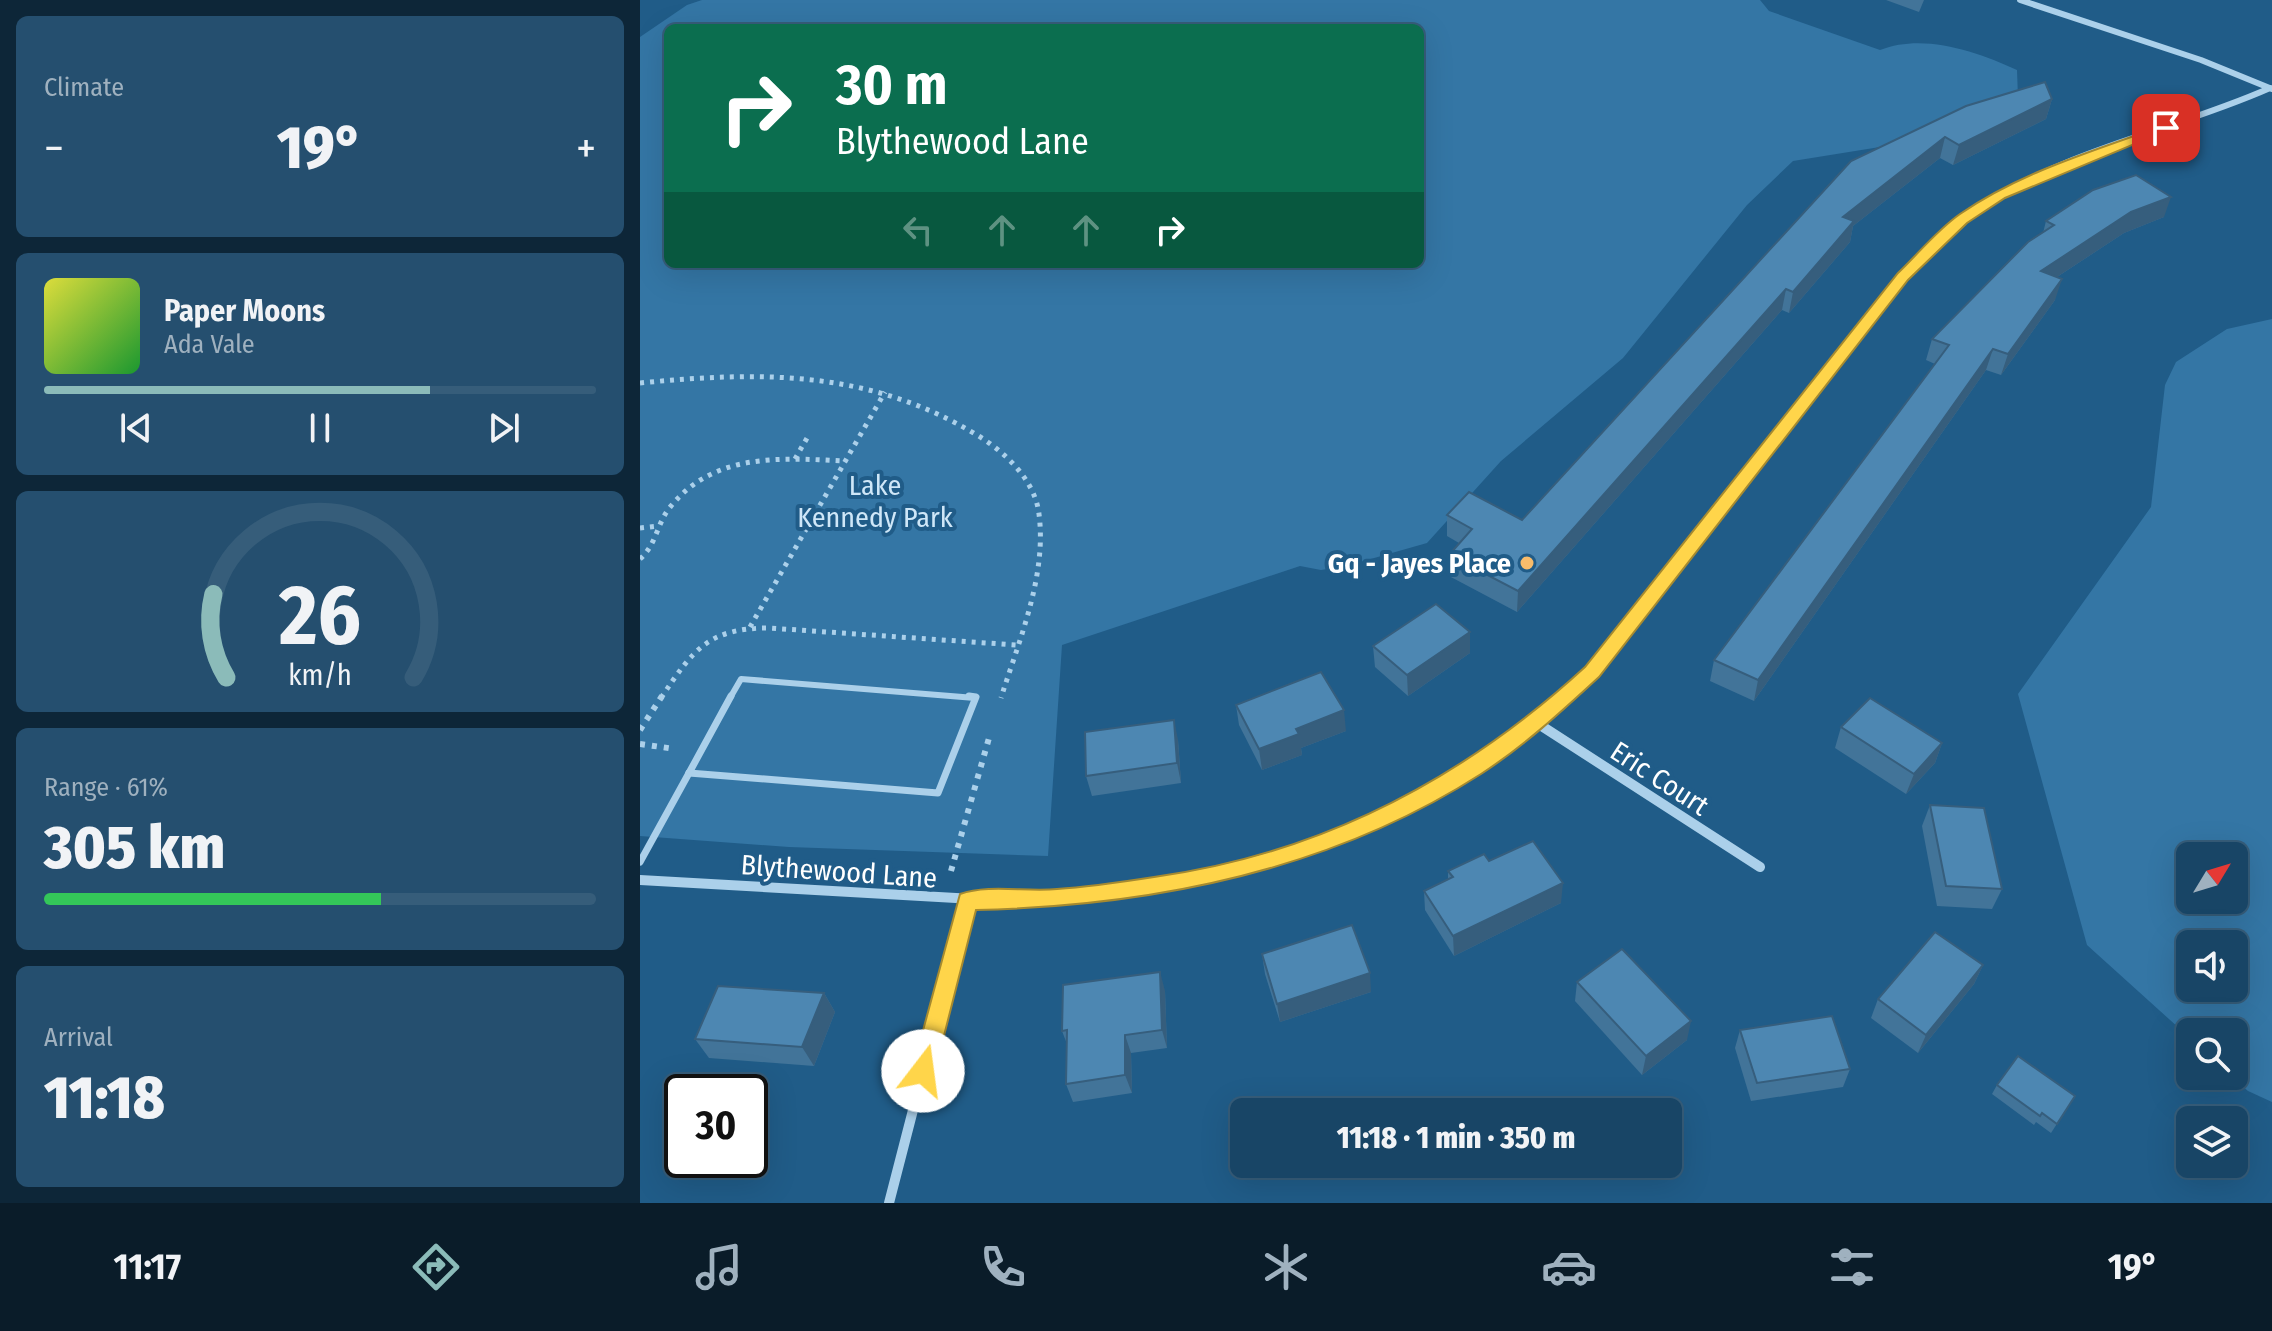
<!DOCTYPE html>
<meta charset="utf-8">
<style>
body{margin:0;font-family:"Fira Sans Condensed",sans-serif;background:#254f6f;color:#f1f3f6;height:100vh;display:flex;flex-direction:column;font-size:30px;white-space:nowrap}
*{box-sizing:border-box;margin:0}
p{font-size:26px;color:#9fb1bf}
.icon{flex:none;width:44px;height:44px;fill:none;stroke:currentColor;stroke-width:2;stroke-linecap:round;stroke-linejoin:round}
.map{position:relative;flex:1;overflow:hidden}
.sheet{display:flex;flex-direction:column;gap:16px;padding:16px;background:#0d2638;width:640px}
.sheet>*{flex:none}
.top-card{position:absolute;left:24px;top:24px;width:760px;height:244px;border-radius:12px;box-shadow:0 8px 32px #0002,0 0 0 2px #365d7a;background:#0b6e4f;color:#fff;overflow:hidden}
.needle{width:52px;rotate:52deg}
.tools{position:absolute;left:1536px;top:842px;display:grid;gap:16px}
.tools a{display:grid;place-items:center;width:72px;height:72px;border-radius:12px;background:#184566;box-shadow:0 8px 32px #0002,0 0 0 2px #365d7a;font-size:40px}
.speed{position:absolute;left:24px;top:1074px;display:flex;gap:16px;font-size:40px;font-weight:700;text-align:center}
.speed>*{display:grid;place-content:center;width:104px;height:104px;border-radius:50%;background:#184566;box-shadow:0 8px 32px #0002,0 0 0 2px #365d7a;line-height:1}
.speed .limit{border:4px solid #111;border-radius:12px;background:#fff;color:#111}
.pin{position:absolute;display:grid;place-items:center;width:68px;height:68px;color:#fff;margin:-34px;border-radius:16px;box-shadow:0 4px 12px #0006}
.me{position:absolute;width:88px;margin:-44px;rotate:15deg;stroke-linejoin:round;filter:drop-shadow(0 0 6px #0008)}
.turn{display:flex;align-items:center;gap:28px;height:168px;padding:0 40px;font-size:36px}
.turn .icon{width:104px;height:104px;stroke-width:2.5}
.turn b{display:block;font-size:56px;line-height:68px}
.lanes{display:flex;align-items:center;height:76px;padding:0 40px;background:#0003;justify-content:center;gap:40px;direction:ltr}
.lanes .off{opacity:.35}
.big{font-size:60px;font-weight:800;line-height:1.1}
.sheet .card{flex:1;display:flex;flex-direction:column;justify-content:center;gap:12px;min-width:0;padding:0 28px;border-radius:12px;background:#254f6f}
.sheet .dial{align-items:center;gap:0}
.dial svg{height:208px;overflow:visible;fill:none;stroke:#365d7a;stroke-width:7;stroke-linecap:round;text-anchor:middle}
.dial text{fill:#f1f3f6;stroke:none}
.song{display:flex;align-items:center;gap:24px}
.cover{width:96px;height:96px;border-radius:12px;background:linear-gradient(135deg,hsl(60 70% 55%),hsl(130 70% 35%))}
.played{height:8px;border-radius:4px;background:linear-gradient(90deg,#8bbbb9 70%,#365d7a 70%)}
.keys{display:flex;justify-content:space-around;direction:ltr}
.heat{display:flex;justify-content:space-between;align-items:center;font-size:44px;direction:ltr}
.charge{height:12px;border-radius:6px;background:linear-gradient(90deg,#34c759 61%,#365d7a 0)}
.trip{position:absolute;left:590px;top:1098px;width:452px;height:80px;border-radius:12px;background:#184566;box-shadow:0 8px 32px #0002,0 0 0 2px #365d7a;font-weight:800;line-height:80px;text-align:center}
.tab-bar{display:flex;height:128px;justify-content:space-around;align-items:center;background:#0a1c29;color:#9fb1bf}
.tab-bar .icon{width:56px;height:56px}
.tab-bar .on{color:#8bbbb9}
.tab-bar b{font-size:36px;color:#f1f3f6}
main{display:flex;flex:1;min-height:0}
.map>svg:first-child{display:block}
.green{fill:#3476a5;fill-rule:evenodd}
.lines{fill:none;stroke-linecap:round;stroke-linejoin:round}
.path-far1{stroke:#abd0ea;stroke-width:5;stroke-dasharray:4 6;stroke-linecap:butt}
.path{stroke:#abd0ea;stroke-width:6;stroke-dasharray:5 7;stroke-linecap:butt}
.service-far1{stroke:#abd0ea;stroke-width:6}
.service{stroke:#abd0ea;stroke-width:7}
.minor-far2{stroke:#abd0ea;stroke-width:6}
.minor-far1{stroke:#abd0ea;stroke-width:7}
.minor{stroke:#abd0ea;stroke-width:10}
.wall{fill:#427499}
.shaded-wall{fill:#365e7d}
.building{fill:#4d87b2;stroke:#365e7d;stroke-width:2}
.route{fill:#ffd54a;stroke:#a68a30;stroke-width:2}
.poi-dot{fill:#f8bc6b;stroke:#205c88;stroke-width:3}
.labels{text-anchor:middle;stroke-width:8;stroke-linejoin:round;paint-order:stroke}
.park-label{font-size:28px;fill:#cfe7f8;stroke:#205c88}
.poi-label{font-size:28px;font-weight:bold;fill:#fff;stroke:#205c88;text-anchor:end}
.street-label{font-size:28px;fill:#fff;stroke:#205c88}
</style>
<main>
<section class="sheet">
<div class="card"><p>Climate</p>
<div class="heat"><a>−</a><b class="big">19°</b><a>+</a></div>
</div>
<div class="card">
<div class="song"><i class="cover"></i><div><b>Paper Moons</b><p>Ada Vale</p></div></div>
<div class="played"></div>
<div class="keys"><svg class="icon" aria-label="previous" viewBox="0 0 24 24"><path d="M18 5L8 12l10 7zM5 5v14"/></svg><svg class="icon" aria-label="pause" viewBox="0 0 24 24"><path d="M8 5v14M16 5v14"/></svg><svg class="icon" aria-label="next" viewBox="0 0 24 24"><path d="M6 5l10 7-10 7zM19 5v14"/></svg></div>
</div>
<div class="card dial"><svg viewBox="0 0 100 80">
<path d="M14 69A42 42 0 1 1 86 69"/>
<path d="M14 69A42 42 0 0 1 9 37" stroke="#8bbbb9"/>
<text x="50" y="56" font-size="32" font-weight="700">26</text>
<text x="50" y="72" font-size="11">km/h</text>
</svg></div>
<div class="card"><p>Range · 61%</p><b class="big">305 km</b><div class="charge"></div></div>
<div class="card"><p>Arrival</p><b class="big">11:18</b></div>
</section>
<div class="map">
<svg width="1632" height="1203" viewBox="0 0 1632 1203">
<rect width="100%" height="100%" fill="#205c88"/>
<g class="green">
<path d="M62,0h1058l9,11 111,39c43,-17 96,1 137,20l1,28 -76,39 -149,24 -46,44 -124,153 -122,103 -74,82 -81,23 -25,4 -21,-4 -238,79 -14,211 -259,-9 -149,-11v-799l47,-32zM28,28h752v236h-752z"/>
<path d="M1632,319v783l-24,-11 -17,-15 3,-44h-44v6l-103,-93 -69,-251 133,-187 14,-122 11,-23 51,-33zM1594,856v44h-44v-44zM1594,944v44h-44v-44z"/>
</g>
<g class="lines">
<g class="path-far1">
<path d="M0,383c122,-12 229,-13 337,52 28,17 58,45 62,79 8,62 -20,126 -38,184"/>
<path d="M155,459l12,-21"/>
<path d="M0,528l18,-2"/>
<path d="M0,559c17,-15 17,-37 31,-53 44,-54 111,-48 174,-45"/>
<path d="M110,627l135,-235"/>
<path d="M21,698c32,-48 47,-70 108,-70l247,17"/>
</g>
<g class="path">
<path d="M0,730l22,-34"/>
<path d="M0,744l35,5"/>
<path d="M311,871l38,-133"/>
</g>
<path class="service-far1" d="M90,698l11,-19 234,19"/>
<g class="service">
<path d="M49,773l249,20 38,-96 -7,-1"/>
<path d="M49,773l42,-77"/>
<path d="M0,862l49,-89"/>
</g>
<g class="minor-far2">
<path d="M1380,0l181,60 71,29"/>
<path d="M1240,306c30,-38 65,-75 106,-102 85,-56 192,-75 284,-116"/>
</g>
<path class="minor-far1" d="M923,698l29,-26 290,-368"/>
<g class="minor">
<path d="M897,723l223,144"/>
<path d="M0,880l369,21c202,-4 405,-68 557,-205"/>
<path d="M249,1203l78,-302"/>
</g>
</g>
<g class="wall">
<path d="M1246,0h38l-5,12z"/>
<path d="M1412,99l-6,20 -93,46 -13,-7 -87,68 -3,16 -61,71 -7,-3 -265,302 -68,-36v-21l10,-12 -12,-7v-21l75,5 329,-359z"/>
<path d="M1524,217l-40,16 -67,44 -2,23 -54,75 -15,-5 -232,331 -44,-20 4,-21 221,-296 -9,-4 6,-21 111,-106 3,-12z"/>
<path d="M733,646l97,7 -62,43 -33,-29z"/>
<path d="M596,705l110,26 -45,17 1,7 -40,15 -23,-45z"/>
<path d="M1201,727l101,16 -7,20 -29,31 -71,-46z"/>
<path d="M538,740l3,43 -89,13 -6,-20z"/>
<path d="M1290,805l72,84 -10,20 -55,-3 -15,-80z"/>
<path d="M849,861l72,42 -107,53 -29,-46 -1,-19 24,-12v-8z"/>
<path d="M622,954l109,38 -91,30 -15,-48z"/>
<path d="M1343,965l-9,19 -56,69 -47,-35 7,-19z"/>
<path d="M937,982l110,58 -45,35 -67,-74z"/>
<path d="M525,991l2,57 -36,5 1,40 -59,9 -7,-18 1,-40 -5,-13z"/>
<path d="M184,993l11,19 -21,54 -105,-8 -14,-19z"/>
<path d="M1100,1030l110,39 -7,18 -92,14 -16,-53z"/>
<path d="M1357,1085l78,11 -24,37 -15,-11 -2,3 -42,-31z"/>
</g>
<g class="shaded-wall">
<path d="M1412,99l-6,20 -93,46 6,-20z"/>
<path d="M1305,137l-5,21 -87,68 -3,16 -61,71 4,-21 50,-75z"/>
<path d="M1531,197l-7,20 -40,16 -90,59 7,-21 90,-59z"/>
<path d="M1422,279l-7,21 -54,75 7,-21z"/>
<path d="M1146,289l-4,21 -265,302 1,-21z"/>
<path d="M1353,349l-7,21 -232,331 4,-21z"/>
<path d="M830,632v21l-62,43 -1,-21z"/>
<path d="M704,710l2,21 -45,17 1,7 -40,15 -3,-21 37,-20z"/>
<path d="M534,720l4,20 3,43 -4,-20z"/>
<path d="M1302,743l-7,20 -29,31 8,-20z"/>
<path d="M923,883l-2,20 -107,53 -1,-20z"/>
<path d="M1343,965l-9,19 -56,69 8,-18z"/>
<path d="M520,972l5,19 2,57 -5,-18z"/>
<path d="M730,973l1,19 -91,30 -3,-18z"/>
<path d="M184,993l11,19 -21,54 -12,-19z"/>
<path d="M1051,1021l-4,19 -45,35 4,-19z"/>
<path d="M485,1035l6,18 1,40 -7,-18z"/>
</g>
<g class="building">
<path d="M1405,82l7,17 -93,46 -14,-8 -102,80 11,4 -61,71 -7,-3 -268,302 -69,-36 23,-26 -25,-14 22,-23 53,28 329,-359 115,-55z"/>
<path d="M1496,175l35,22 -40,15 -90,59 21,8 -54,75 -15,-5 -235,331 -44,-20 235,-315 -17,-6 96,-97 26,-17 -8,-4 47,-31z"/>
<path d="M796,604l34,28 -63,43 -34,-29z"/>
<path d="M681,672l23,38 -48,19 3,5 -40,15 -23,-44z"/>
<path d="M1230,698l72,45 -28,31 -73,-47z"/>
<path d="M534,720l3,43 -91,13 -1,-44z"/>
<path d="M1290,805l54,3 18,81 -56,-3z"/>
<path d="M893,841l30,42 -110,53 -29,-45 29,-14 -5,-6 36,-17 5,7z"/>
<path d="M712,925l18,48 -93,31 -15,-50z"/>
<path d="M1295,932l48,33 -57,70 -48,-36z"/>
<path d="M982,949l69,72 -45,35 -69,-74z"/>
<path d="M520,972l2,58 -37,5v40l-59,9 1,-54 -5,1 1,-46z"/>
<path d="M78,986l106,7 -22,54 -107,-8z"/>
<path d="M1192,1016l18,53 -93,14 -17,-53z"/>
<path d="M1378,1056l57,40 -18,28 -15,-11 -2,3 -43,-31z"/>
</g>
<path class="route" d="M1522,126l11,2 -168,70 -38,25 -59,57 -309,397c-38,35 -75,69 -118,97 -151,97 -328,132 -505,136l-41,161 -4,8 -8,3 -8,-3 -3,-8 48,-177c28,-10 66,-2 97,-5 32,-2 65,-7 97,-12 167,-23 308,-97 431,-210l313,-394c20,-19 39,-43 62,-59 61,-42 133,-63 202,-88z"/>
<circle class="poi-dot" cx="887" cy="563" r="8"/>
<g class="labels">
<g class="park-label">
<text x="235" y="495">Lake<tspan x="235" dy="32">Kennedy Park</tspan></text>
</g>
<g class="poi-label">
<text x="871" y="573">Gq - Jayes Place</text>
</g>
<g class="street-label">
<text transform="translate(1020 778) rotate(33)" y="10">Eric Court</text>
<text transform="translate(199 871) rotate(4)" y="10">Blythewood Lane</text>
</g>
</g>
</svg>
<div class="tools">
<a><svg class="needle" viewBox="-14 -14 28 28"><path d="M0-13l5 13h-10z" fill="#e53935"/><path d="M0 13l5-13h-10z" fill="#9fb1bf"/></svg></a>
<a><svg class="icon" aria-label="sound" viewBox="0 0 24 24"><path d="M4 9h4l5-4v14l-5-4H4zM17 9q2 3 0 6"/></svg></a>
<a><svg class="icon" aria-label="search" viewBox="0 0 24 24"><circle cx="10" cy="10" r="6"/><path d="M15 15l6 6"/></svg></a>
<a><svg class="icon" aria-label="layers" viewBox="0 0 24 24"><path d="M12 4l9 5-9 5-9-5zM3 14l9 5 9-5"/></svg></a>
</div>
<div class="speed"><div class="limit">30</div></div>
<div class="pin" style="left:1526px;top:128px;background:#d93025"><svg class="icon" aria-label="arrive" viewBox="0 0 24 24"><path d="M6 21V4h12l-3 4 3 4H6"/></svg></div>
<svg class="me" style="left:283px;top:1071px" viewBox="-20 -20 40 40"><circle r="19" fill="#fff"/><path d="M0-13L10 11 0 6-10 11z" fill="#ffd54a"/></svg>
<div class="trip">11:18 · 1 min · 350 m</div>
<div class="top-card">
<div class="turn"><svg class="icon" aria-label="right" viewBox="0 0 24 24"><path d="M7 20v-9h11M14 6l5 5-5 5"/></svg><div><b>30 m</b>Blythewood Lane</div></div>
<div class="lanes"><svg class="icon off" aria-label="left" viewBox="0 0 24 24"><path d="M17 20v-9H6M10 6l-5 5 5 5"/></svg><svg class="icon off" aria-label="ahead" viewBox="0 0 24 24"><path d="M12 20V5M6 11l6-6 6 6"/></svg><svg class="icon off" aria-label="ahead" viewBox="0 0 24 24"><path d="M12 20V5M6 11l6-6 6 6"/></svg><svg class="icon" aria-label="right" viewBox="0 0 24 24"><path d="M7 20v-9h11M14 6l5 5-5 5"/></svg></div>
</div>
</div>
</main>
<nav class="tab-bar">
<b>11:17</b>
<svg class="icon on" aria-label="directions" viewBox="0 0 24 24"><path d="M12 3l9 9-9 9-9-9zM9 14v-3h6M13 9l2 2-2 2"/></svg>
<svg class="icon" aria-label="music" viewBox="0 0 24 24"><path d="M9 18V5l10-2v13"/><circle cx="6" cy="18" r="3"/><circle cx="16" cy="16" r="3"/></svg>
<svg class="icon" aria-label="phone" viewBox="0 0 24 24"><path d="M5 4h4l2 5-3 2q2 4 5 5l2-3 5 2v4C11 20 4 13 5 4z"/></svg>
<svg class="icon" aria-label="climate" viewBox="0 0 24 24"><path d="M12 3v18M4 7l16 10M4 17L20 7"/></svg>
<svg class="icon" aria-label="car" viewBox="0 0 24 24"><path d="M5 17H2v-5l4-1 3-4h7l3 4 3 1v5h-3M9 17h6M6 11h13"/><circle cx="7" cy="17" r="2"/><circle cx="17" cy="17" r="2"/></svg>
<svg class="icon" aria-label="filters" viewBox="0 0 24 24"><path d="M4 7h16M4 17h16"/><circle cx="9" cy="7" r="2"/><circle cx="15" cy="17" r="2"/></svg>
<b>19°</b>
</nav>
